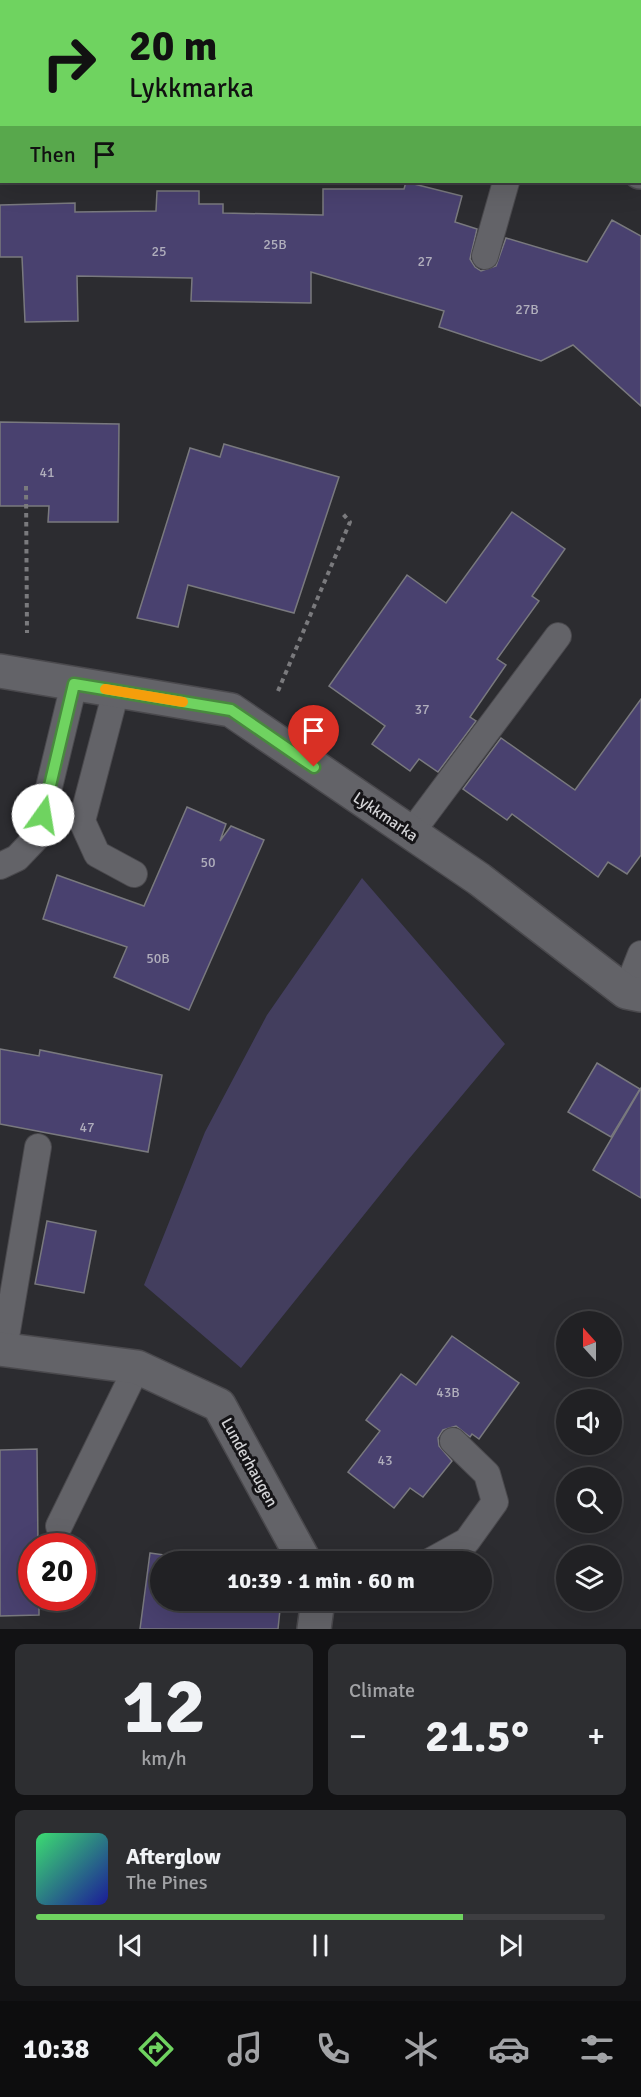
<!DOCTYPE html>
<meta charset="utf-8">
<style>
body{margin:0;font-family:Signika,sans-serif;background:#2d2e31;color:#f1f3f6;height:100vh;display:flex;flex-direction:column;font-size:22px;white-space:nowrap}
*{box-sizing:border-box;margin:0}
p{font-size:20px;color:#a2a3a6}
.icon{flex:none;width:33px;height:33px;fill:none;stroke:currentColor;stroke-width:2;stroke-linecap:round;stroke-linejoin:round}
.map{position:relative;height:1629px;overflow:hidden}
.panel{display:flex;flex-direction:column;gap:15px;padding:15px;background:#121214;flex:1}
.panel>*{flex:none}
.banner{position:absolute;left:0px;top:0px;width:642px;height:183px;box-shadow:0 6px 24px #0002,0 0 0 2px #3e3e41;background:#6fd360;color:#111;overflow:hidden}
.needle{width:39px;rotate:339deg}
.fabs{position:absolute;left:556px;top:1311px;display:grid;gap:12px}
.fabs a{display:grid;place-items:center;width:66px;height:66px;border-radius:50%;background:#212124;box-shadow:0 6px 24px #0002,0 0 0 2px #3e3e41;font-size:30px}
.speed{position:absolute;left:18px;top:1533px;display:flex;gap:12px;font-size:30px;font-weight:700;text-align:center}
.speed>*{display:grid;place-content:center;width:78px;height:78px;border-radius:50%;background:#212124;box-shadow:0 6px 24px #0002,0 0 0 2px #3e3e41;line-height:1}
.speed .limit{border:9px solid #d22;background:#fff;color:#111}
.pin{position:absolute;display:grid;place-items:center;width:51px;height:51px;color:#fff;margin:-62px -26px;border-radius:50% 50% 50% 0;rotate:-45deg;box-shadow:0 0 6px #0007}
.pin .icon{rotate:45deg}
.me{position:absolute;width:66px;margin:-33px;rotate:13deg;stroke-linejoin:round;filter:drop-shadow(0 0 4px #0008)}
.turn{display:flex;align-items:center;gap:21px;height:126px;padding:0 30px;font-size:27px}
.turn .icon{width:78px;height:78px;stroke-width:2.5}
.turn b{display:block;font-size:42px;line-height:51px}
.then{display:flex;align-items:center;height:57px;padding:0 30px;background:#0003;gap:12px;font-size:22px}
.big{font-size:45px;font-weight:800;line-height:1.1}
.panel .widget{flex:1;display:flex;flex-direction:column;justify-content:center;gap:9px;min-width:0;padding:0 21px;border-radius:9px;background:#2d2e31}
.panel .dial{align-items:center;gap:0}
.dial b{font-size:78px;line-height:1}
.song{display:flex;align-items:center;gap:18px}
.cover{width:72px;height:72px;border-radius:9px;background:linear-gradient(135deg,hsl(140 70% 55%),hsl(240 70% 35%))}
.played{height:6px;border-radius:3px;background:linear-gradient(90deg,#6fd360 75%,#3e3e41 75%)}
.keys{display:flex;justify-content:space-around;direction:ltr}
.heat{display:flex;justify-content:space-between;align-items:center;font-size:33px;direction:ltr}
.panel .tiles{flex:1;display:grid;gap:15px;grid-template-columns:1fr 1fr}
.widget:last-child{grid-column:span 2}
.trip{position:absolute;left:150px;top:1551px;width:342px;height:60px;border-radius:30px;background:#212124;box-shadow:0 6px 24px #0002,0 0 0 2px #3e3e41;font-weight:800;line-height:60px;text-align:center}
.menu{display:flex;height:96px;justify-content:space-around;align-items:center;background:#0d0d0e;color:#a2a3a6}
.menu .icon{width:42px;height:42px}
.menu .selected{color:#6fd360}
.menu b{font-size:27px;color:#f1f3f6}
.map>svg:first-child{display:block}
.green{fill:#433e5e}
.building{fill:#49416f;stroke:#79797e;stroke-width:1.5}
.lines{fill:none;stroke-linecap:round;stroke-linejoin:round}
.lane-casing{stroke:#4a494d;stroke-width:28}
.street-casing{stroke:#4a494d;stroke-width:36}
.path{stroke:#7a7a7d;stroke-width:4;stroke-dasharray:4.5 4.5;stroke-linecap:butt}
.lane{stroke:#636368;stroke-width:26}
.street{stroke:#636368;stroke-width:33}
.route-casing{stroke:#48893e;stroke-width:15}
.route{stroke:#6fd360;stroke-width:10}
.slow{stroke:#f59e0b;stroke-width:10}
.labels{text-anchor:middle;stroke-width:6;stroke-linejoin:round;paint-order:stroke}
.number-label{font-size:14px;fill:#b0aebc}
.street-label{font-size:16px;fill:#d3d3d6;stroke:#151417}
</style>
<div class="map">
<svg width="641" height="1629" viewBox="0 0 641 1629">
<rect width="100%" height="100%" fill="#2c2c30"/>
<path class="green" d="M362,878l143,166 -97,116 -167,208 -97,-83 61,-153 62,-117z"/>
<g class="building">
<path d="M406,182l56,14 -7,26 22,7 -7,30 5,8 6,4 15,-5 10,-28 81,24 25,-42 29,16v170l-68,-61 -32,16 -102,-34 5,-16 -133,-39v31l-120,-2 1,-23 -115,-2 1,45 -53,1 -3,-65h-22v-52l75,-2v9l81,-1 1,-20h42v13h24v9l100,2v-26h81z"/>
<path d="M0,422l119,2 -1,98h-70l1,-16h-49z"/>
<path d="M224,444l115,33 -45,136 -106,-28 -10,42 -41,-9 53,-170 30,9z"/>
<path d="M512,512l53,37 -33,47 7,5 -42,58 9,6 -36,52 6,4 -38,51 -19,-13 -9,12 -38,-27 13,-18 -56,-40 78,-111 39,28z"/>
<path d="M641,699v156l-14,19 -19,-12 -10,15 -86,-63 -5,6 -44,-31 38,-51 74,52z"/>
<path d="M187,807l39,17 -6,17 11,-15 33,14 -75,170 -75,-33 13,-30 -84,-28 14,-44 87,31z"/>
<path d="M0,1049l39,7 1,-6 122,25 -14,77 -148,-28z"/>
<path d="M597,1063l43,26 -29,48 -43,-25z"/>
<path d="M641,1088v110l-48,-28z"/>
<path d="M47,1221l49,10 -12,62 -49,-9z"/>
<path d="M452,1336l67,47 -40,56 -7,-5 -2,3 -14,-11 -13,4 -5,8 1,8 13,15 -29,36 -13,-9 -16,20 -46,-36 32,-41 -14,-11 35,-46 15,11z"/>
<path d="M37,1449l1,97h-6v52h7v17l-39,1v-166z"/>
<path d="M150,1553l64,9h-54v38h121l-3,29h-138z"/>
</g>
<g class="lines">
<defs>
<g id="lane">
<path d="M182,2v-2"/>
<path d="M485,256l21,-74"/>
<path d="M116,691l-34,130 15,33 37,20"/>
<path d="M411,833l147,-197"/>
<path d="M0,866l17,-8 20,-21 37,-153"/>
<path d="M626,992l15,-38"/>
<path d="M4,1349l34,-202"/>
<path d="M59,1526l78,-159"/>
<path d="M429,1562l38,-21 28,-39 -8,-28 -34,-33"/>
</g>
<g id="street">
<path d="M0,111l2,-1"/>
<path d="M640,172h1"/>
<path d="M0,671l231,39 248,169 147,113 15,3"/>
<path d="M0,1349l137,18 82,38 86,157"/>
<path d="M314,1629l4,-29"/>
</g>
</defs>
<use href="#lane" class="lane-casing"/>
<use href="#street" class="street-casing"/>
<g class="path">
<path d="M640,64h1"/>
<path d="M26,486l1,147"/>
<path d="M278,691l72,-169 -7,-8"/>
</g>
<use href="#lane" class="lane"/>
<use href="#street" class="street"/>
</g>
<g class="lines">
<defs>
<path id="route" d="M43,815l31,-131 157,26 83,57"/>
</defs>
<use href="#route" class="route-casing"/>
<use href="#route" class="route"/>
<path class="slow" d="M105,689l78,13"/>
</g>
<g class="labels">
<g class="number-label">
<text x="275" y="249">25B</text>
<text x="159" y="256">25</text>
<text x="425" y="266">27</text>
<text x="527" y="314">27B</text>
<text x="47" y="477">41</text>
<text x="422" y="714">37</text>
<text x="208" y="867">50</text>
<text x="158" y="963">50B</text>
<text x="87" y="1132">47</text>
<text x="448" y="1397">43B</text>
<text x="385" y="1465">43</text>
</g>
<g class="street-label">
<text transform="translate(386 816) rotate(34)" y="6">Lykkmarka</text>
<text transform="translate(250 1462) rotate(61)" y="6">Lunderhaugen</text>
</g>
</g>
</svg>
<div class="fabs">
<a><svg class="needle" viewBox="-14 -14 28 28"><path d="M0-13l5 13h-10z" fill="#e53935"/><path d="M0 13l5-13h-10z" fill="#a2a3a6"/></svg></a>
<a><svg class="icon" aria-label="sound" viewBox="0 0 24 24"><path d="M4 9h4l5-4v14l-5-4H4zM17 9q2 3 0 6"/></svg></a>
<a><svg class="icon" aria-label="search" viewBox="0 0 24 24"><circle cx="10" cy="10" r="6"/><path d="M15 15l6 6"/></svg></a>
<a><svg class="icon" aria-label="layers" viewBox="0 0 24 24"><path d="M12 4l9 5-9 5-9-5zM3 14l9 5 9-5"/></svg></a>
</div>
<div class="speed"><div class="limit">20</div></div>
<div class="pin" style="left:314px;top:767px;background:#d93025"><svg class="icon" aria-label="arrive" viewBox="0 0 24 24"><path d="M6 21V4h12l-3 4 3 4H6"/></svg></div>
<svg class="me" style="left:43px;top:815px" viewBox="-20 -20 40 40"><circle r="19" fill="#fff"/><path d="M0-13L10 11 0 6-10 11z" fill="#6fd360"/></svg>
<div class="trip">10:39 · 1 min · 60 m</div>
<div class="banner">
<div class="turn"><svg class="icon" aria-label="right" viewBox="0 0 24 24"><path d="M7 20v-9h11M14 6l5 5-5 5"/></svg><div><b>20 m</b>Lykkmarka</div></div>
<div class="then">Then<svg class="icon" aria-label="arrive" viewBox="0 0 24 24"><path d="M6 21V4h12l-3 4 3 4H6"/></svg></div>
</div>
</div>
<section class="panel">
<div class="tiles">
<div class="widget dial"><b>12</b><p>km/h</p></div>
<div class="widget"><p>Climate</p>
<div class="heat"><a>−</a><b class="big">21.5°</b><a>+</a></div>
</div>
<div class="widget">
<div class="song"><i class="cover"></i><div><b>Afterglow</b><p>The Pines</p></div></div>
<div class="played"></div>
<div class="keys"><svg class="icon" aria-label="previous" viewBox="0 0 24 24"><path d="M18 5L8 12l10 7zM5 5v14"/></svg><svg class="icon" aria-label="pause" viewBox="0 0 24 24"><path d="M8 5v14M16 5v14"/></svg><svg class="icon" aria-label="next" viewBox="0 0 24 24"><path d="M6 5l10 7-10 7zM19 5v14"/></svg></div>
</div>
</div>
</section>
<nav class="menu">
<b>10:38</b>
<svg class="icon selected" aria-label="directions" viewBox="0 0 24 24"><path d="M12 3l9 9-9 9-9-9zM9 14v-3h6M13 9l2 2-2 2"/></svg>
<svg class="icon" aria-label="music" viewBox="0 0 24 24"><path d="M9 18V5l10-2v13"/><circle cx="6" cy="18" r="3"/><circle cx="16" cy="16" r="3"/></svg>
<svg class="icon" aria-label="phone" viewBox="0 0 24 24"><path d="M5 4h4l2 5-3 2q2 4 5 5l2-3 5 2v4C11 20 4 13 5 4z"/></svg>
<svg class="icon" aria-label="climate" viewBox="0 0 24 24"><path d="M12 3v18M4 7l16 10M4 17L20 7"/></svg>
<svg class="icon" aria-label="car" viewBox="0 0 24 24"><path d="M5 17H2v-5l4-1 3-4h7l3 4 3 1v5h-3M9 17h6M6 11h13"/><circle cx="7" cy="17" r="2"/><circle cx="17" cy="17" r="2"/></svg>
<svg class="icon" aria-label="filters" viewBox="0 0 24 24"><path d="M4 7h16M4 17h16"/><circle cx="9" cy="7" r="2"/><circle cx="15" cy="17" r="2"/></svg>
</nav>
